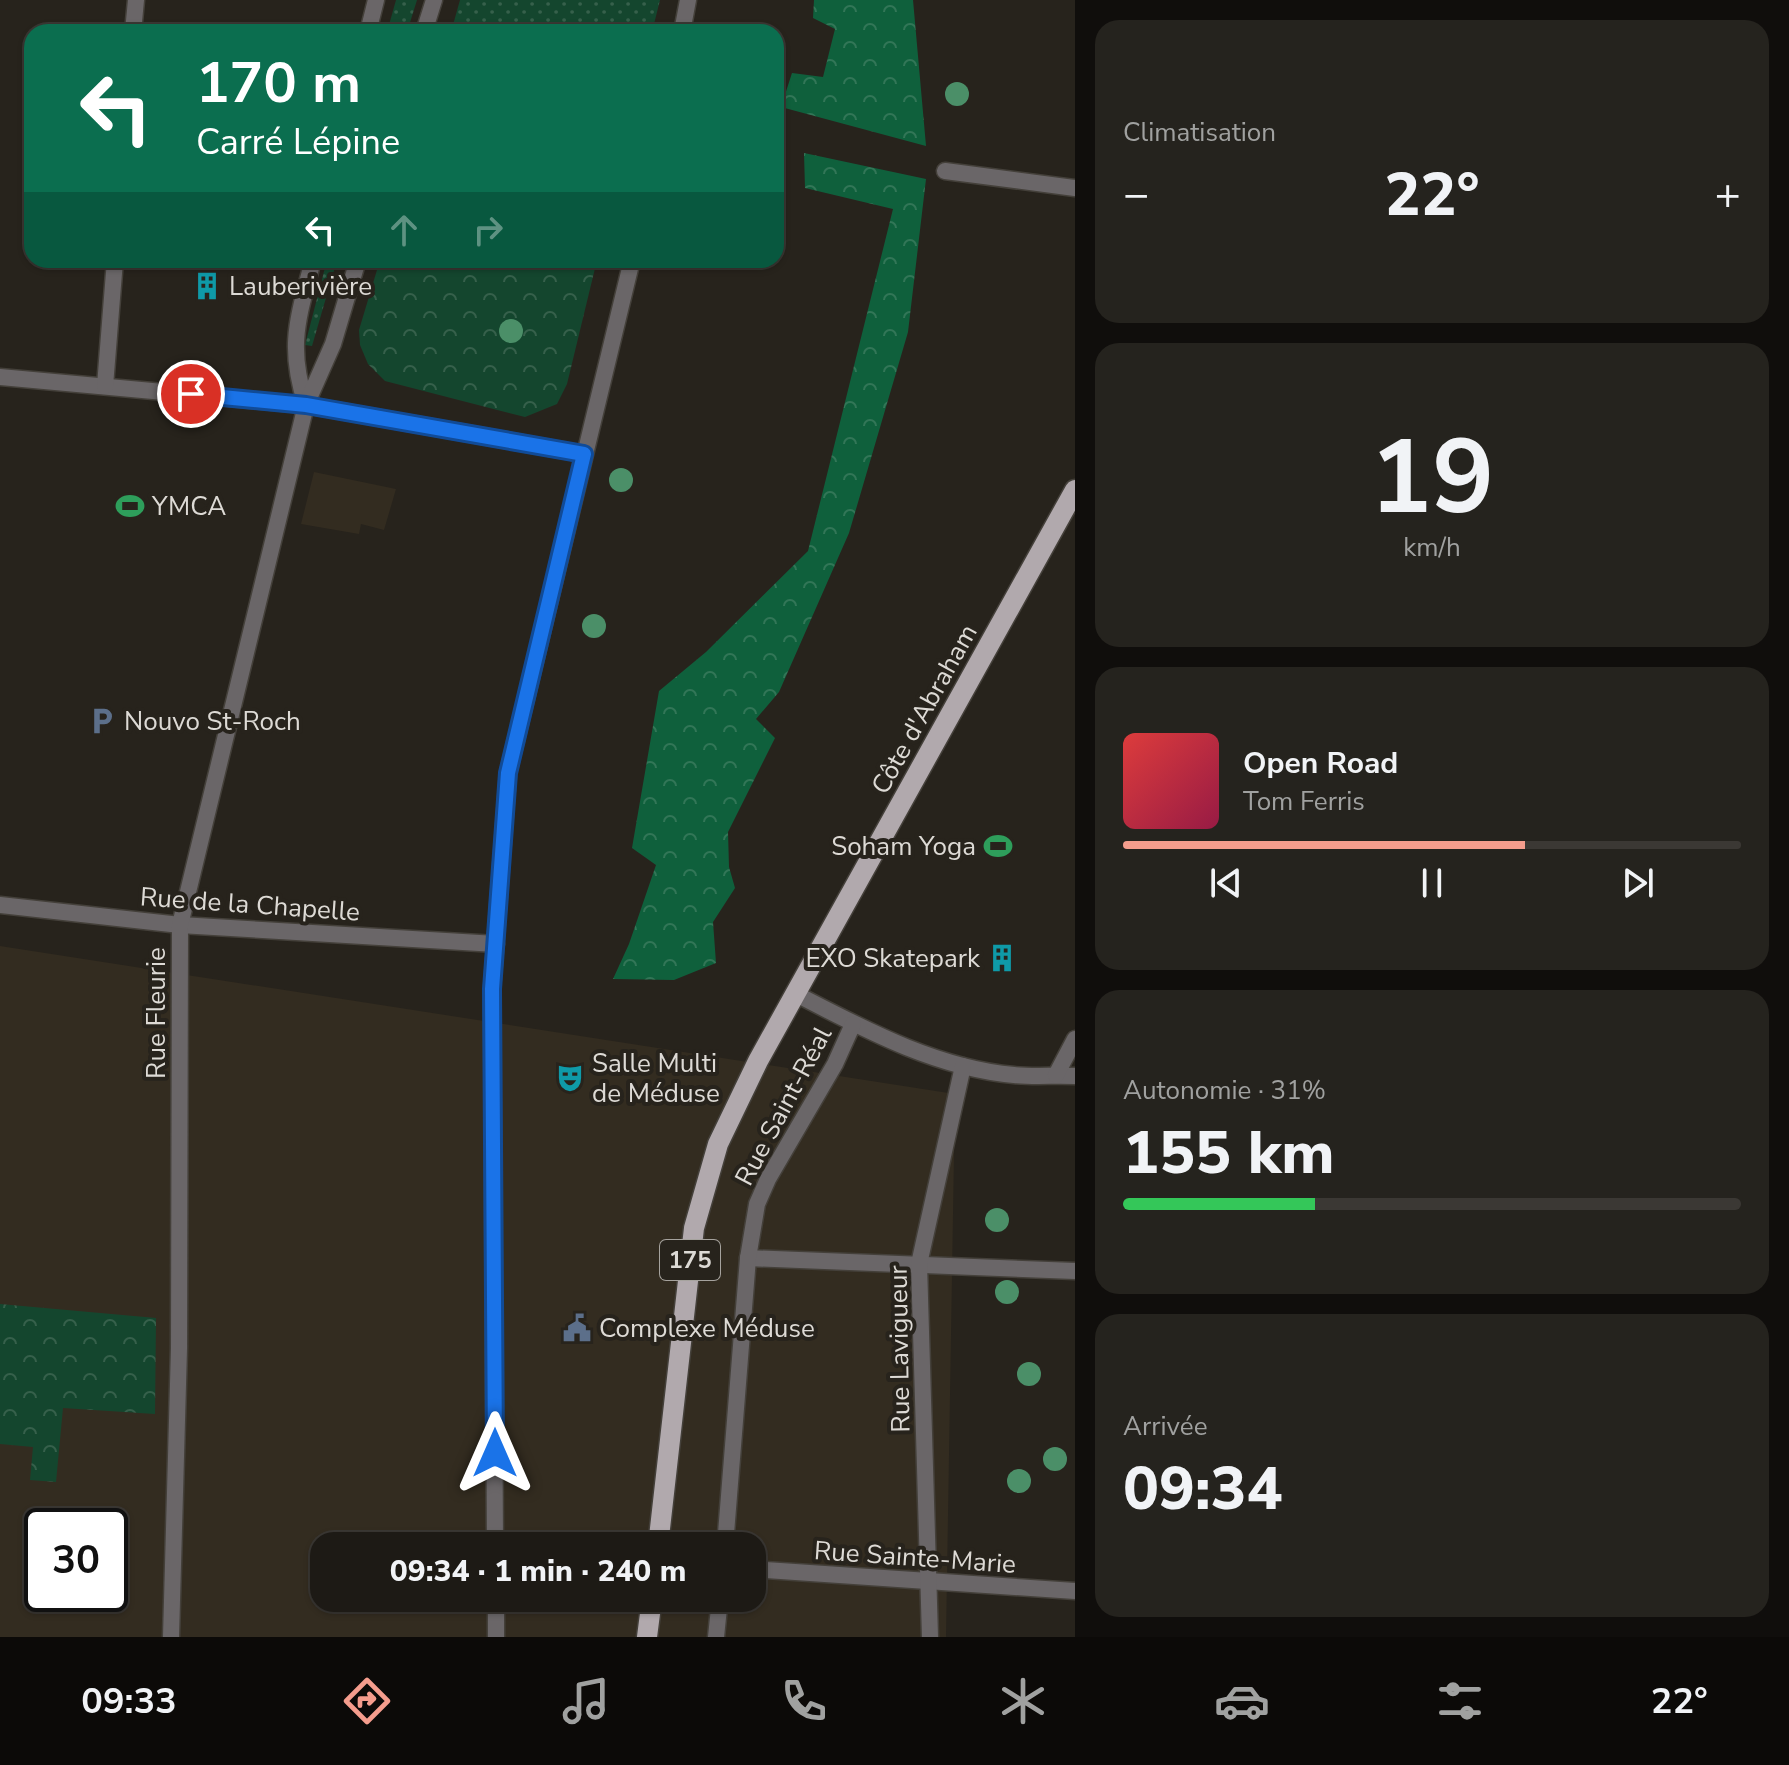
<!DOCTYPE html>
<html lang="fr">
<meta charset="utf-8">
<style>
body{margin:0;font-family:"Nunito Sans",sans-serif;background:#25231e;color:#f1f3f6;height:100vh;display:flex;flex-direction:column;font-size:30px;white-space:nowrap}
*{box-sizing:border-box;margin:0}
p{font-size:26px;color:#a0a1a0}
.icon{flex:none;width:44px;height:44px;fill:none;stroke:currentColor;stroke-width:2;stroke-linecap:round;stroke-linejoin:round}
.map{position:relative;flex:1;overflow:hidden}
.panel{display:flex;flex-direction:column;gap:20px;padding:20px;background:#100e0c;width:714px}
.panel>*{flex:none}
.top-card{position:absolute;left:24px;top:24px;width:760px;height:244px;border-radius:24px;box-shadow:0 2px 6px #0004,0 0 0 2px #3b3834;background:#0b6e4f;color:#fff;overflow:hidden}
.speed{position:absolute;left:24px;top:1508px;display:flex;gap:16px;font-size:40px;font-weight:700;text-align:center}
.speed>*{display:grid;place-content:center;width:104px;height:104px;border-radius:50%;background:#1d1a15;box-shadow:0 2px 6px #0004,0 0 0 2px #3b3834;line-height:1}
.speed .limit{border:4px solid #111;border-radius:12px;background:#fff;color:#111}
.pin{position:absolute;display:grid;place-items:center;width:68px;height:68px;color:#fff;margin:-34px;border:4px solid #fff;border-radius:50%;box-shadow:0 2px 8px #0007}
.me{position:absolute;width:88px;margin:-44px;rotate:0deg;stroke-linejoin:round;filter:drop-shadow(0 0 6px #0008)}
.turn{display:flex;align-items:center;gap:28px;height:168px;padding:0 40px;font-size:36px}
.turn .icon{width:104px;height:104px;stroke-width:2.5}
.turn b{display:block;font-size:56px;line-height:68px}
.lanes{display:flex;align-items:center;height:76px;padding:0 40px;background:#0003;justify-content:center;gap:40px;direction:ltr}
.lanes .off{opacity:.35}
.big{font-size:60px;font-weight:800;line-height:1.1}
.panel .card{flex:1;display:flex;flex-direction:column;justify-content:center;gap:12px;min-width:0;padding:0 28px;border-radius:24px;background:#25231e}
.panel .dial{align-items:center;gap:0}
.dial b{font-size:104px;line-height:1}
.song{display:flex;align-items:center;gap:24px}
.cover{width:96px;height:96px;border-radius:12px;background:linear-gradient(135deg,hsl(0 70% 55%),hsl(340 70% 35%))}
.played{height:8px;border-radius:4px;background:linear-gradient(90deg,#f59d8d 65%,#3b3834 65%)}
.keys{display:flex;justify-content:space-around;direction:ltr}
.heat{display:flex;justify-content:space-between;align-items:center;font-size:44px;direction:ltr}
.charge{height:12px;border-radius:6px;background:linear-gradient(90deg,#34c759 31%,#3b3834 0)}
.trip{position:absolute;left:310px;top:1532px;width:456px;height:80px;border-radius:24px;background:#1d1a15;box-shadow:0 2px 6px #0004,0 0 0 2px #3b3834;font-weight:800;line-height:80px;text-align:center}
.tab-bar{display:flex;height:128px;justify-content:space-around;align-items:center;background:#0c0a08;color:#a0a1a0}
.tab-bar .icon{width:56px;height:56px}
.tab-bar .selected{color:#f59d8d}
.tab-bar b{font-size:36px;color:#f1f3f6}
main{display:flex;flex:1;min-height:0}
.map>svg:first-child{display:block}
.built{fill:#332c20;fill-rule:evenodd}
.grass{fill:url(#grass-dots)}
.forest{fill:url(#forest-crowns)}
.park{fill:url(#park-crowns)}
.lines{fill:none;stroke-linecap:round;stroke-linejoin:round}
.street-casing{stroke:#44403a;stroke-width:19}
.primary-casing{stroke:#44403a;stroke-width:23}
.street{stroke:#6a6668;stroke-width:16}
.primary{stroke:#b1a9ad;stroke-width:20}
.tree{fill:#4b8f68}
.route-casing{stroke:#114b97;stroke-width:20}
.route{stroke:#1a73e8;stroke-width:14}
.labels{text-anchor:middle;stroke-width:8;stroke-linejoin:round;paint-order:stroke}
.shield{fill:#27231c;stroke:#a6a39e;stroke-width:2}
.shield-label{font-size:24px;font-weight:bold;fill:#dddad5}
.poi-label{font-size:26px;fill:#dddad5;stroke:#27231c;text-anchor:start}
.street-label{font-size:26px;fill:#dddad5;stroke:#27231c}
</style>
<main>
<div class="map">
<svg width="1075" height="1637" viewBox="0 0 1075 1637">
<defs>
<pattern id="grass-dots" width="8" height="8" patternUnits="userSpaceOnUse" patternTransform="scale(2)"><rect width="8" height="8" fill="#14462e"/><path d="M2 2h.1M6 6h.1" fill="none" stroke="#36604b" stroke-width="1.8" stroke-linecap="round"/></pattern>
<pattern id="forest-crowns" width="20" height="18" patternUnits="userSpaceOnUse" patternTransform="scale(2)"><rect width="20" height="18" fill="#0f603c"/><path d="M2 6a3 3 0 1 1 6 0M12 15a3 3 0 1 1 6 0" fill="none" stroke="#327657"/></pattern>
<pattern id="park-crowns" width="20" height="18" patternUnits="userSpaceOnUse" patternTransform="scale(2)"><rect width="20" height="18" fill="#14462e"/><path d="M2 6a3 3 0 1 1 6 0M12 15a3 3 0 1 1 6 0" fill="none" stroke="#36604b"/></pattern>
</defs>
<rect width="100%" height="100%" fill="#27231c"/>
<g class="built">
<path d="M314,472l82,17 -12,41 -23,-6 -2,10 -58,-10z"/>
<path d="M0,946l955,148 -9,543h-946zM42,1526h68v68h-68zM324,1546h428v52h-428z"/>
</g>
<g class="grass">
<path d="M396,0h21l-10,32h-20z"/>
<path d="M460,0h200l-8,32h-201z"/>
<path d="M327,260h10l-25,86 -7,-1z"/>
</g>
<g class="forest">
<path d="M814,0h99l13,146 -145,-39 11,-34 31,4 12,-48 -22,-11z"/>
<path d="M804,153l122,26 -18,153 -59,201 -70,159 -23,27 19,19 -47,94 1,35 6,21 -22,34 3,41 -42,17 -61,-1 16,-35 27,-79 -24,-17 27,-157 47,-39 102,-101 85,-342 -88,-21z"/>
</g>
<g class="park">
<path d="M380,260h217l-30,124 -10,20 -32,13 -140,-36 -17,-17 -8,-19 -1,-15z"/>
<path d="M0,1304l156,14 -1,96 -92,-6 -7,74 -26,-2 3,-33 -33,-3z"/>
</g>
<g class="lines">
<defs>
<g id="street">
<path d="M133,32l3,-32"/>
<path d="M368,32l8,-32"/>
<path d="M424,32l10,-32"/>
<path d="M682,32l6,-32"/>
<path d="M945,171l130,17"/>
<path d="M0,377l306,28 278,49"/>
<path d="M105,386l10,-126"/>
<path d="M306,405c-19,-60 -8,-86 7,-145"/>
<path d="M0,905l180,20 316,19"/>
<path d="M796,994c68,35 140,74 218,81 20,2 41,0 61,1"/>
<path d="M1056,1075l19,-36"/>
<path d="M748,1258l327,13"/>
<path d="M495,1546l-3,-557 16,-216 124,-513"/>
<path d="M725,1546l23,-288 9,-54 11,-25 67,-115 18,-40"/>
<path d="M752,1569l323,22"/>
<path d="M496,1598v39"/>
<path d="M171,1637l8,-289 1,-423 126,-520 27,-61 25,-84"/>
<path d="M716,1637l4,-39"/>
<path d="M930,1637l-11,-373 44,-198"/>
</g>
<g id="primary">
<path d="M658,1546l36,-318 24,-84 40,-83 317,-571"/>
<path d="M647,1637l5,-39"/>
</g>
</defs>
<use href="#street" class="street-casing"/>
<use href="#primary" class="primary-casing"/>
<use href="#street" class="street"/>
<use href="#primary" class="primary"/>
</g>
<g class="tree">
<circle cx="957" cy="94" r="12"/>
<circle cx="511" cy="331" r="12"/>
<circle cx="621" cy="480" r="12"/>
<circle cx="594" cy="626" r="12"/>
<circle cx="997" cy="1220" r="12"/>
<circle cx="1007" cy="1292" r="12"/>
<circle cx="1029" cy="1374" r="12"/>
<circle cx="1055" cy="1459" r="12"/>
<circle cx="1019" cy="1481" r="12"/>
</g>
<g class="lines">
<defs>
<path id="route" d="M191,394l115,11 278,49 -76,319 -16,216 3,464"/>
</defs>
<use href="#route" class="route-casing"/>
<use href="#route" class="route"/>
</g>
<defs>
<symbol id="building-bare" viewBox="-9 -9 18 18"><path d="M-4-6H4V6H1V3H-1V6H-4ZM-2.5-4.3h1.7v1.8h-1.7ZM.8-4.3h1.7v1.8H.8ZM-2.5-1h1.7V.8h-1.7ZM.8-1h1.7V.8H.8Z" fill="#0f9aa8" stroke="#27231c" stroke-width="2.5" paint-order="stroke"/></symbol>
<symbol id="stadium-bare" viewBox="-9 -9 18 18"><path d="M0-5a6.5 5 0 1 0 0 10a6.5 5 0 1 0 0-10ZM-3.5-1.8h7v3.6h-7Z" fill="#2e9e5b" stroke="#27231c" stroke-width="2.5" paint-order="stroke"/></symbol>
<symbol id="parking-bare" viewBox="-9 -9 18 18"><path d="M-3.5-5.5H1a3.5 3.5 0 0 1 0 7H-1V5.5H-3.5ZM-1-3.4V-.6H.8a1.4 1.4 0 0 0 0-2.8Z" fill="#5c6f8a" stroke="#27231c" stroke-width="2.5" paint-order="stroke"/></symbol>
<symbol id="theatre-bare" viewBox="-9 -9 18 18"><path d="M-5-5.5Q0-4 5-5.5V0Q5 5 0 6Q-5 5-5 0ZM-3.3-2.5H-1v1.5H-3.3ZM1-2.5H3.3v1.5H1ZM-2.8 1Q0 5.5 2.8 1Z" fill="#0f9aa8" stroke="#27231c" stroke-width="2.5" paint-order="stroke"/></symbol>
<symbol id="civic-bare" viewBox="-9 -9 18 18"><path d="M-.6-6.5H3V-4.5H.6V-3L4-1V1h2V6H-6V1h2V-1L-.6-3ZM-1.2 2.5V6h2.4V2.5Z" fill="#5c6f8a" stroke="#27231c" stroke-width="2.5" paint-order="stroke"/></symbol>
</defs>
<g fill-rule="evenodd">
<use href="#building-bare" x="187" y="266" width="40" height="40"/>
<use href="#stadium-bare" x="110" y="486" width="40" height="40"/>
<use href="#parking-bare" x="82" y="701" width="40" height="40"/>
<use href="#stadium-bare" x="978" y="826" width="40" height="40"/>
<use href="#building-bare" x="982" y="938" width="40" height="40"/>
<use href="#theatre-bare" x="550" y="1058" width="40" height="40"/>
<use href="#civic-bare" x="557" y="1308" width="40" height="40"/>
</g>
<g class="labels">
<rect class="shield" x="660" y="1240" width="60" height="40" rx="6"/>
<g class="shield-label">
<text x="690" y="1268">175</text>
</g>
<g class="poi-label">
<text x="229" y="295">Lauberivière</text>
<text x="152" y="515">YMCA</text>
<text x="124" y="730">Nouvo St-Roch</text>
<text x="976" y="855" text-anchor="end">Soham Yoga</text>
<text x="980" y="967" text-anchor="end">EXO Skatepark</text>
<text x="592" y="1072">Salle Multi<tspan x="592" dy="30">de Méduse</tspan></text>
<text x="599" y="1337">Complexe Méduse</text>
</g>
<g class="street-label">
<text transform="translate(924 709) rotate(-61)" y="9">Côte d'Abraham</text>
<text transform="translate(250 904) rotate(4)" y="9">Rue de la Chapelle</text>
<text transform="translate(156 1013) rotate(-90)" y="9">Rue Fleurie</text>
<text transform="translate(783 1106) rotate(-62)" y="9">Rue Saint-Réal</text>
<text transform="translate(899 1349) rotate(-91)" y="9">Rue Lavigueur</text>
<text transform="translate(915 1557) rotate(4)" y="9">Rue Sainte-Marie</text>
</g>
</g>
</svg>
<div class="speed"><div class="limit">30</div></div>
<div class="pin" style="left:191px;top:394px;background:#d93025"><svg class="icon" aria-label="arrive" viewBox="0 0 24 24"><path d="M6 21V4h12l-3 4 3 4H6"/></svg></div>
<svg class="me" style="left:495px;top:1453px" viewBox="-20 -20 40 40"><path d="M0-17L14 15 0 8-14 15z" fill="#1a73e8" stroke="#fff" stroke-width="4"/></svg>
<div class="trip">09:34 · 1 min · 240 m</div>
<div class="top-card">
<div class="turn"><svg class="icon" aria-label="left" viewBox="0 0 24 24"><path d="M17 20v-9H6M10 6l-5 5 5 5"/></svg><div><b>170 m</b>Carré Lépine</div></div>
<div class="lanes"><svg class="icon" aria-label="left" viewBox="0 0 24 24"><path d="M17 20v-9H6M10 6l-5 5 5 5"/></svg><svg class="icon off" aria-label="ahead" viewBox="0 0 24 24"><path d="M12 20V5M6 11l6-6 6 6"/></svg><svg class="icon off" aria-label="right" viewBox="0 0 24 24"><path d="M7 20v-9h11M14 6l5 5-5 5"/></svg></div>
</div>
</div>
<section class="panel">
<div class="card"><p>Climatisation</p>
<div class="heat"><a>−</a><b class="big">22°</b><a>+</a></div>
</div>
<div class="card dial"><b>19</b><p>km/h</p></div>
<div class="card">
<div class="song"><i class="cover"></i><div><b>Open Road</b><p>Tom Ferris</p></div></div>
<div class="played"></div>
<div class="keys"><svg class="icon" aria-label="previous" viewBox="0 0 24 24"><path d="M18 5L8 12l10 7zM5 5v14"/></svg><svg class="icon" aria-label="pause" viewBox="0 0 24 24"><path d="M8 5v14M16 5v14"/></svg><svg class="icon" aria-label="next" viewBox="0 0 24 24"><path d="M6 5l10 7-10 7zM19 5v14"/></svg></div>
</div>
<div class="card"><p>Autonomie · 31%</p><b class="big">155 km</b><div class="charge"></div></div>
<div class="card"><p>Arrivée</p><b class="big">09:34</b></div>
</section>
</main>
<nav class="tab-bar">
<b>09:33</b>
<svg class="icon selected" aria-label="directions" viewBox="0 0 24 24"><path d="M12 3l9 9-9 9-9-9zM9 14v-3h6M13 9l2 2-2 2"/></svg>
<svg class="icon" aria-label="music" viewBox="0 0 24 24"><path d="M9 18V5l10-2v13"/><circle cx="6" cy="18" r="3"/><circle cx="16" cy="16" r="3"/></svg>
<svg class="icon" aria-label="phone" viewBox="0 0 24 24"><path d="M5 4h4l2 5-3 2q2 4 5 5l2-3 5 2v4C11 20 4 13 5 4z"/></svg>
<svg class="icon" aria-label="climate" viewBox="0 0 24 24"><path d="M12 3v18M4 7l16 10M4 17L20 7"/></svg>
<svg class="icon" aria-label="car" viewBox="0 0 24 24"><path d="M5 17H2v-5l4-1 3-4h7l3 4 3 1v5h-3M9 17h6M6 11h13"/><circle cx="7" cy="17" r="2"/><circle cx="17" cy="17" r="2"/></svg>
<svg class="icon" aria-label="filters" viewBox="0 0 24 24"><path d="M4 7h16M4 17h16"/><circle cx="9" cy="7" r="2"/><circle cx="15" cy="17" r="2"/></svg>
<b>22°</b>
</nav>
